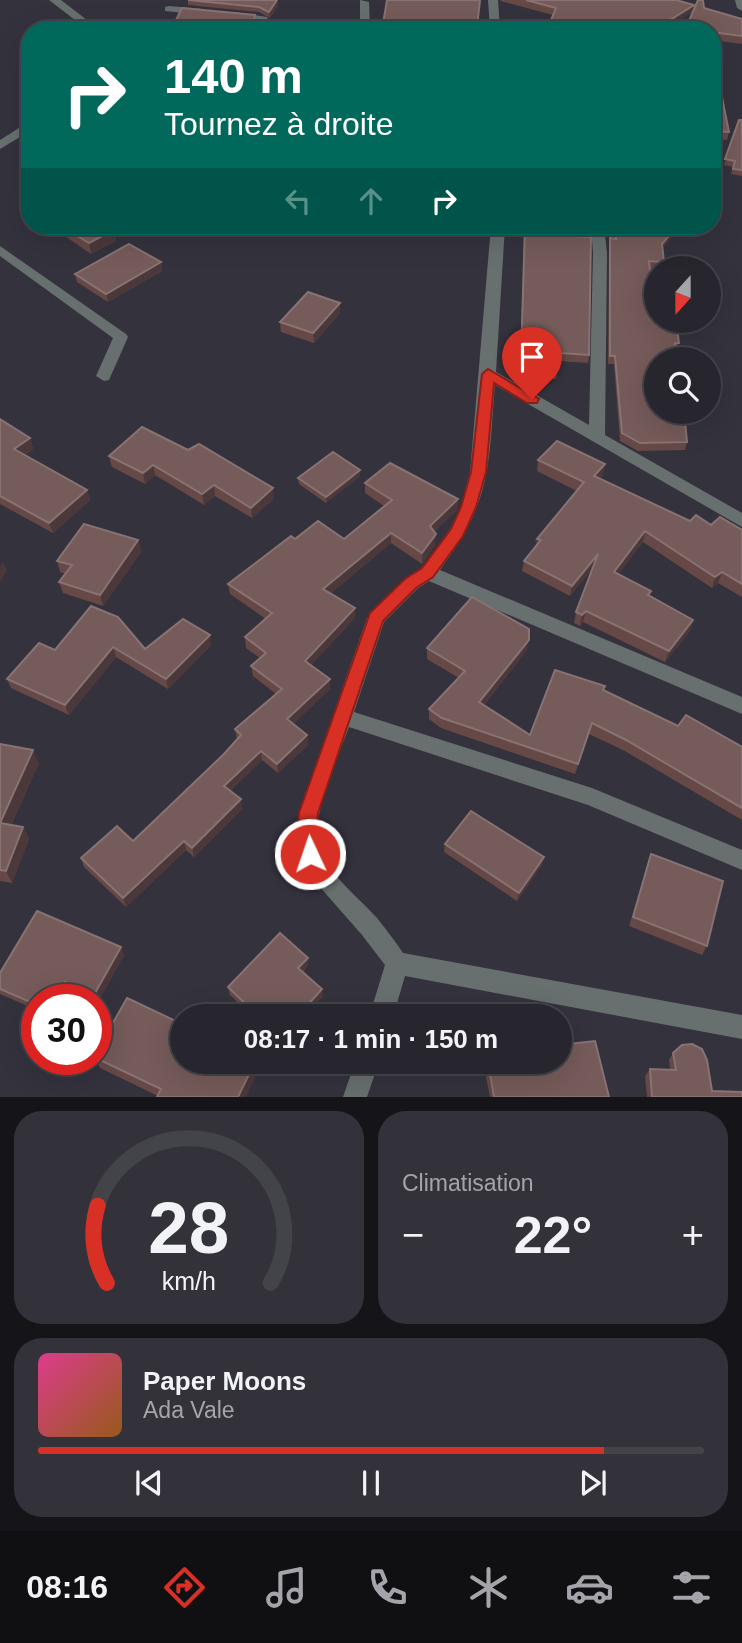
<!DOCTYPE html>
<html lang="fr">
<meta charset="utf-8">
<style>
body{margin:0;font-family:Helvetica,sans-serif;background:#33323a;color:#f1f3f6;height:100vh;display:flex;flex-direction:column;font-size:26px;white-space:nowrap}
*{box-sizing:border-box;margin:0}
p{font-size:23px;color:#a4a5aa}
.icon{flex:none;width:38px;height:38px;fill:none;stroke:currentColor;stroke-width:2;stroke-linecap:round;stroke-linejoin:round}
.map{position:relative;height:1097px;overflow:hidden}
.drawer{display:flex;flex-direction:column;gap:14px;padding:14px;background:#151519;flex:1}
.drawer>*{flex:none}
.hud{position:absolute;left:21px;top:21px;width:700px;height:214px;border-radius:28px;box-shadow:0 7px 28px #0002,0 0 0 2px #43434a;background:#00695c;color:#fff;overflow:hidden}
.needle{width:46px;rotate:201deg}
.buttons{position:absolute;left:644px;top:256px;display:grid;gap:14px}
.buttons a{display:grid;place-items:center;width:77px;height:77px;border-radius:50%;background:#27262e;box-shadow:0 7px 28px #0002,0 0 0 2px #43434a;font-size:35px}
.speed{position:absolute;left:21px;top:984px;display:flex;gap:14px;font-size:35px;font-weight:700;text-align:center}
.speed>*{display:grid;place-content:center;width:91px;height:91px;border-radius:50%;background:#27262e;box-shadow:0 7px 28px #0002,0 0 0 2px #43434a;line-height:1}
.speed .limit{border:10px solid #d22;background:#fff;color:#111}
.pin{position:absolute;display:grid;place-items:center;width:60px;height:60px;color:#fff;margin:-72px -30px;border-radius:50% 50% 50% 0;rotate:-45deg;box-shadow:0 0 7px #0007}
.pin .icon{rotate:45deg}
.me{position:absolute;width:77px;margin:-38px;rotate:357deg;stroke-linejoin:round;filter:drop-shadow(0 0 5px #0008)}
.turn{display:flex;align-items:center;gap:24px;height:147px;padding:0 28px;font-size:32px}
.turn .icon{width:91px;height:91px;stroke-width:2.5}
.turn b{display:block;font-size:49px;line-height:60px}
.lanes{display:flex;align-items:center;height:66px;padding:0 28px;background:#0003;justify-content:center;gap:35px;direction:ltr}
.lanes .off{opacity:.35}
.big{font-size:52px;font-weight:700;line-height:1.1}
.drawer .widget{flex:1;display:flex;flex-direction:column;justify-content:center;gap:10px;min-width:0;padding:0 24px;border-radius:28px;background:#33323a}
.drawer .dial{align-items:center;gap:0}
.dial svg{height:182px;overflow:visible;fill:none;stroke:#43434a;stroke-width:7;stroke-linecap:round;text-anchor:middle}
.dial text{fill:#f1f3f6;stroke:none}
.song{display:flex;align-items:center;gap:21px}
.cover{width:84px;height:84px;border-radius:10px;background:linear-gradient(135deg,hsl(330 70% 55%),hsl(30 70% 35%))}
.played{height:7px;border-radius:4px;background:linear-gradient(90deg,#d93025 85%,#43434a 85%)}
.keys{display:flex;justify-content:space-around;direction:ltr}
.heat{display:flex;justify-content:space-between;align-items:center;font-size:38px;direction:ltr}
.drawer .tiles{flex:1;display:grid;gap:14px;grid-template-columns:1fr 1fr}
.widget:last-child{grid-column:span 2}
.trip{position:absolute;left:170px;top:1004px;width:402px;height:70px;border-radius:35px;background:#27262e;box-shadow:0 7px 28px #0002,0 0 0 2px #43434a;font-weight:700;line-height:70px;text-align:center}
.tab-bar{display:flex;height:112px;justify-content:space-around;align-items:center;background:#100f12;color:#a4a5aa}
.tab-bar .icon{width:49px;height:49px}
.tab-bar .active{color:#d93025}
.tab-bar b{font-size:32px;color:#f1f3f6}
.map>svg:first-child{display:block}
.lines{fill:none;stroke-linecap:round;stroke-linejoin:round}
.street{fill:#686f6f;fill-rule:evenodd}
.wall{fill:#664946}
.shaded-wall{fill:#4b383b}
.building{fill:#755b59;stroke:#887272;stroke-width:2}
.route{fill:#d93025;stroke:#8d1f18;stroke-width:2}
</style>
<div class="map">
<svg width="742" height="1097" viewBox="0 0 742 1097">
<rect width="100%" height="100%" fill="#34323d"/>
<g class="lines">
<g class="street">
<path d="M49,0h12l39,30h-12z"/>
<path d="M360,0l9,2 1,28h-10z"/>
<path d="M488,0h10l2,30h-10z"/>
<path d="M735,0h7v11l-5,-3z"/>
<path d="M169,6l34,3 5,3 -5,3 -38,-4v-4z"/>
<path d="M234,12l33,5 3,6 -3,7h-11l3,-8 -29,-5v-4z"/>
<path d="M30,121v10l-30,18v-9z"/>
<path d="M491,226h14l-9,146 93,53 4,-172 -2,-27h13l3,27 -2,182 137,78v14l-247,-142c-4,40 -3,86 -19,124 -9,23 -23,42 -36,61l302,127v17l-313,-133 -12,8 -33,33 -30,90 238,76 150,62v20l-154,-65 -239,-78c-10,27 -34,82 -32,109 3,33 40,59 60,82 9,11 18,23 26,35l339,62v24l-337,-63 -12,41h-24l16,-52 -23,-30 -50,-57 -10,-17 -7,-26 4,-22 68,-195 38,-39 17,-11 28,-39 11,-22 9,-35z"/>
<path d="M0,246l126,88 2,3 -19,43 -5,1 -8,-5 17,-38 -113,-82z"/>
<path d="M355,1062h24l-12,35h-24z"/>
</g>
</g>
<g class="wall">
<path d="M188,0h89l1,5 -8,13 -11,-6 -71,-7z"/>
<path d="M500,0h176l18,5 -2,7 -27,18h-118l6,-15 -52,-14z"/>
<path d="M704,8l38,11v25l-30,-4v-10z"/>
<path d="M712,48l17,84 -2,8 -15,-1z"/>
<path d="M742,120v56l-11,-2 2,-7 -9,-2z"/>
<path d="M57,226h70l-12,7 1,8 -25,13 -32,-22z"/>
<path d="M524,226h36v9l29,120 -1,8 -29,-2 -3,18 -27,-2v-9l-9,-1z"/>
<path d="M613,226h68l-19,23 2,13 -2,6h-6v2l-6,-1 4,45 25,29 -3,8 11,91 -2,8 -47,1 -18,-10 -6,-77h-6l1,-118 1,-8 4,1z"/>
<path d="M161,262l1,9 -54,31 -31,-20 -2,-8z"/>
<path d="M340,303v10l-26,30 -33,-11 -1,-10z"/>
<path d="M0,419l30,19 3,11 -8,6 62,35 3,10 -37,33 -53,-29z"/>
<path d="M142,427l132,72 -22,19 -37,-22 -11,9 -49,-30 -10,9 -33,-17 -3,-11z"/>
<path d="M538,460l65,15 -3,3 90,43 52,9v67l-24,-14 -6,5 -69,-46 -25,32 33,17 -1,4 43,25 -3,11 -25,31 -82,-40 -3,4 -6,-3 2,-11 16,-43 -22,27 -48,-25 2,-10 12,-15 1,-7 40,-48 -40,-20z"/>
<path d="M360,470v6l-34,27 -27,-19 -1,-6z"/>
<path d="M365,483l93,16 -1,11 -23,22 1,13 -13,19 -31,-21 -61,51 25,24 -44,47 19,24 -37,35 14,11 1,10 -30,28 -16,-13 -32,31 12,18 -48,48 -8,-7 -60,57 -42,-40 -3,-9 52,-17 91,-87 13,-14 -2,-11 41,-35 -23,-18 -2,-10 9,-8 -14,-10 -1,-11 21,-18 -36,-25 -2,-10 67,-45h49l40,-33 -19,-13z"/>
<path d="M138,540l3,12 -38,54 -40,-13 -4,-11 7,-8 -6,-2 -3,-11z"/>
<path d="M91,606l54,43 66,-4 -43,44 -52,-32 -47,58 -58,-27 -4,-9 48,-29z"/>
<path d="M427,648l100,2 -43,55 46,30 73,-45 75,36 64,21v73l-119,-70 -34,-16 -14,40 -134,-46 -12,-9v-10l30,-31 -32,-19z"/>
<path d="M0,744l39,19 -28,62 12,2 6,12 -17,44 -12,-2z"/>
<path d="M445,844l97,21 -25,36 -73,-49z"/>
<path d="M651,854l56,92 -5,9 -73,-29z"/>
<path d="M124,955l-26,47h-2v-3h-5l-22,-9 -32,9v11l-37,-16v-21z"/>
<path d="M308,958v7l-5,7 20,24 -19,21h-51l-23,-22 -2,-8z"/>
<path d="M96,1053l86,9h75l2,8 -101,26 -58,-28 -5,-9h1z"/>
<path d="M673,1053l39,38 30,6h-95l-2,-21 5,-7h20l-1,-9z"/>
<path d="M483,1062h77l49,35h-119z"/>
</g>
<g class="shaded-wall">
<path d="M277,0l1,5 -8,13 -1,-6z"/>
<path d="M694,5l-2,7 -27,18h-11z"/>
<path d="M107,226h20l-12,7 1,8 -25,13 -2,-11z"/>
<path d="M677,226h4l-21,26 2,-8z"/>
<path d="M161,262l1,9 -54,31 -2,-8z"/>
<path d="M340,303v10l-26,30 -1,-10z"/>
<path d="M30,438l3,11 -15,11 -4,-11z"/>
<path d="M605,464l-2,11 -11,12 2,-11z"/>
<path d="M153,465l2,10 -10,9 -2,-11z"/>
<path d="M360,470v6l-34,27v-6z"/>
<path d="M214,485l1,11 -11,9 -2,-11z"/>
<path d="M273,488l1,11 -22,19 -1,-10z"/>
<path d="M87,490l3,10 -37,33 -4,-10z"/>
<path d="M458,499l-1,11 -28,27 1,-11z"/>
<path d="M645,531l-2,11 -31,41 2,-11z"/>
<path d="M391,533v10l-68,57v-11z"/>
<path d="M436,534l-1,11 -13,19v-11z"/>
<path d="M138,540l3,12 -38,54 -3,-11z"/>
<path d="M598,554l-3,11 -25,31 2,-10z"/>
<path d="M3,562l4,9 -7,11v-15z"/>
<path d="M722,572l-4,11 -6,5 3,-11z"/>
<path d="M355,608v10l-49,53 -1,-10z"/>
<path d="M586,611l-3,11 -3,4 2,-11z"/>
<path d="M693,620l-3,11 -25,31 4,-11z"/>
<path d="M210,635l1,10 -43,44 -2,-10z"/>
<path d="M529,640l-2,10 -49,62 1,-10z"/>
<path d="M113,647l3,10 -47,58 -4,-10z"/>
<path d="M330,679v10l-42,40 -1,-10z"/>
<path d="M307,735l1,10 -30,28 -1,-9z"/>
<path d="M33,750l6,13 -33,72 -6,-12z"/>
<path d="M261,751l1,9 -37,36 -1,-10z"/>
<path d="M241,799l1,10 -48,48 -2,-9z"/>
<path d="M23,827l6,12 -17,44 -6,-12z"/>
<path d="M184,841l2,9 -60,57 -3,-9z"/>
<path d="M544,857l-2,8 -25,36 2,-8z"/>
<path d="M121,947l3,8 -26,47 -4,-7z"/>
<path d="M308,958v7l-9,10 -1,-7z"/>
<path d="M65,982l4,8 -5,9h-9z"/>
<path d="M322,989l1,7 -19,21h-7z"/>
<path d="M255,1062h2l2,8 -13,27h-8z"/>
</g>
<g class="building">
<path d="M188,0h89l-8,12 -10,-5z"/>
<path d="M387,0h93l-2,18 1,12h-97z"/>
<path d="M526,0h150l18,5 -40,25h-107l9,-22z"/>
<path d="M698,0h5l1,8 38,11v17l-30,-4v-2h-27z"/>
<path d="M182,8l73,7 -2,8 7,1 -3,6h-86z"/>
<path d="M712,48l17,84 -17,-1z"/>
<path d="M739,120h3v50l-9,-1 2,-8 -10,-2z"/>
<path d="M62,226h46l6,4 -25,13z"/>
<path d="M525,226h35v9l31,2 -2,118 -28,-2 -4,17 -27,-1v-9l-9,-1z"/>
<path d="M615,226h62l-15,18 2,18 -15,-1 5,53 2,1v5h20l3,23h-4l2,16h-21v52h28l3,31 -47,1 -18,-10 -7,-77h-5v-118l6,1z"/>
<path d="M129,244l32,18 -55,32 -31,-20z"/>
<path d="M308,292l32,11 -27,30 -33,-11z"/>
<path d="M0,419l30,19 -16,11 73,41 -38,33 -49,-27z"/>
<path d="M142,427l46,23 11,-6 74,44 -22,20 -37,-23 -12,9 -49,-29 -10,8 -34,-17z"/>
<path d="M557,441l48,23 -11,12 96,45 6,-6 15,10 9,-8 22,13v54l-20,-12 -7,5 -70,-46 -31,41 37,19 -3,4 45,25 -24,31 -83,-40 -4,4 -6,-3 22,-58 -26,32 -48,-25 17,-21 -4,-1 47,-57 -46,-22z"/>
<path d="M333,452l27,18 -34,27 -28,-19z"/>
<path d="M390,463l68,36 -28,27 6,8 -14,19 -31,-20 -68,56 32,19 -50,53 25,18 -43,40 20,16 -30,29 -16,-13 -37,35 17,13 -49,49 -8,-7 -61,57 -42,-40 36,-32 16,15 91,-87 17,-19 -6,-6 47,-40 -31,-23 15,-13 -21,-16 27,-24 -44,-29 63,-48 4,3 23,-18 26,18 48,-39 -27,-17z"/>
<path d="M84,524l54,16 -38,55 -41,-13 13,-17 -15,-4z"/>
<path d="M472,597l57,32v11l-50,62 51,33 25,-65 50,16 -2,4 75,36 8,-11 56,32v61l-116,-68 -34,-17 -14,41 -136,-46 -13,-9 36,-38 -38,-23z"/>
<path d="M91,606l27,11 27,32 38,-30 27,16 -44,44 -53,-32 -48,58 -58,-26 32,-36 16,7z"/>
<path d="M0,744l33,6 -33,73z"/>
<path d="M471,811l73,46 -25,36 -74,-49z"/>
<path d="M0,823l23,4 -17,44 -6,-1z"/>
<path d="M651,854l72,27 -16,65 -74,-29z"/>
<path d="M37,911l84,36 -27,48 -29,-13 -10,17h-18v6l-37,-16v-16z"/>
<path d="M280,933l28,25 -10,10 24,21 -25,28h-38l-31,-30z"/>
<path d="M127,998l55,26v38h73l-17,35h-81l4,-8 -65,-31v-5z"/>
<path d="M595,1041l14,56h-115l-6,-35h72v-17z"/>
<path d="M692,1044l10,5 5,11 5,31 30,1v5h-90l-2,-28 26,1 -3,-17 9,-8z"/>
</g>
<path class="route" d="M488,369l51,30 -2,4h-10l-33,-20 -8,89 -10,35 -13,29 -30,41 -17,11 -33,33 -65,192 -2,22 4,19 -3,6 -7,3 -7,-3c-7,-16 -6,-30 -4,-47l71,-200 35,-34 17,-11 29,-39 10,-22 10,-35 11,-98z"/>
</svg>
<div class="buttons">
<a><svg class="needle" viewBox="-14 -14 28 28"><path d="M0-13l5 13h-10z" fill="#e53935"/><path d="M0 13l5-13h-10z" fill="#a4a5aa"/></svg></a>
<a><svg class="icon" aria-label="search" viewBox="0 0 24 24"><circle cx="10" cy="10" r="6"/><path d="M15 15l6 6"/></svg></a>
</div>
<div class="speed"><div class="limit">30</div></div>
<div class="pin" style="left:532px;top:399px;background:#d93025"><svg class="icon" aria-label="arrive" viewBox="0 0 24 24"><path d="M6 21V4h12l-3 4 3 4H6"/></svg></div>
<svg class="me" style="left:310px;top:854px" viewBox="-20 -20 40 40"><circle r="17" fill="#d93025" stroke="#fff" stroke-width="3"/><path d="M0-11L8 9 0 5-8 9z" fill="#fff"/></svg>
<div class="trip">08:17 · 1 min · 150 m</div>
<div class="hud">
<div class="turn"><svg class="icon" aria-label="right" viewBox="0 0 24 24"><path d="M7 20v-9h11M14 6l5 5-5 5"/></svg><div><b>140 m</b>Tournez à droite</div></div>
<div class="lanes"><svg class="icon off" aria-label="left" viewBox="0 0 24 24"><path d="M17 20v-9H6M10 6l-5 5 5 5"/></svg><svg class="icon off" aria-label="ahead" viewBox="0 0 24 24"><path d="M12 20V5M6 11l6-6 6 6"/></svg><svg class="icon" aria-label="right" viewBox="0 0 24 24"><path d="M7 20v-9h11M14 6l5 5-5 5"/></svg></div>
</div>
</div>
<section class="drawer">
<div class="tiles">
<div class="widget dial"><svg viewBox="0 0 100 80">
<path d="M14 69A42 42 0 1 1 86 69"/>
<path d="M14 69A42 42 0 0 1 10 35" stroke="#d93025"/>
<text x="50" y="56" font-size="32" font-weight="700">28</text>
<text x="50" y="72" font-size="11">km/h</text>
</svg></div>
<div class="widget"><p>Climatisation</p>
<div class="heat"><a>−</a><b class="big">22°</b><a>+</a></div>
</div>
<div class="widget">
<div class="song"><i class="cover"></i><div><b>Paper Moons</b><p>Ada Vale</p></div></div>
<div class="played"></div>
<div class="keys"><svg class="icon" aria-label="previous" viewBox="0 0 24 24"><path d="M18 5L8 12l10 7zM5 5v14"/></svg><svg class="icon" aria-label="pause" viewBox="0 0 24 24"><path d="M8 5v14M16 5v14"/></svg><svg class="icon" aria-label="next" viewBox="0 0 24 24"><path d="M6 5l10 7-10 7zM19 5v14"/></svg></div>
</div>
</div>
</section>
<nav class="tab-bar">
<b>08:16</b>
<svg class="icon active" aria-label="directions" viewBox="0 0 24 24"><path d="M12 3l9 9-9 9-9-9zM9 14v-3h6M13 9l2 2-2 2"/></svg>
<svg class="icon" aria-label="music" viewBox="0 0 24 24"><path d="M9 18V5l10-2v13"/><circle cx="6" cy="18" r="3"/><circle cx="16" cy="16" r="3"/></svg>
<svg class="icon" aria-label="phone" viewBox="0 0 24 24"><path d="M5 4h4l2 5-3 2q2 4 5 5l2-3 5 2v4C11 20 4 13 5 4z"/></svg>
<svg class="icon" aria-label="climate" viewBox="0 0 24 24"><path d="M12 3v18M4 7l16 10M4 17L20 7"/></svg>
<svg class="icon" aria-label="car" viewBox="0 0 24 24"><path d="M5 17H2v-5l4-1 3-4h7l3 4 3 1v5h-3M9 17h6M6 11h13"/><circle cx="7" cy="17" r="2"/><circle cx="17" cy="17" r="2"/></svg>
<svg class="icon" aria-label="filters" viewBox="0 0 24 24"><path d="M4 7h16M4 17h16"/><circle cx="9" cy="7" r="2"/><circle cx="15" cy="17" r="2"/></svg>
</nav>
